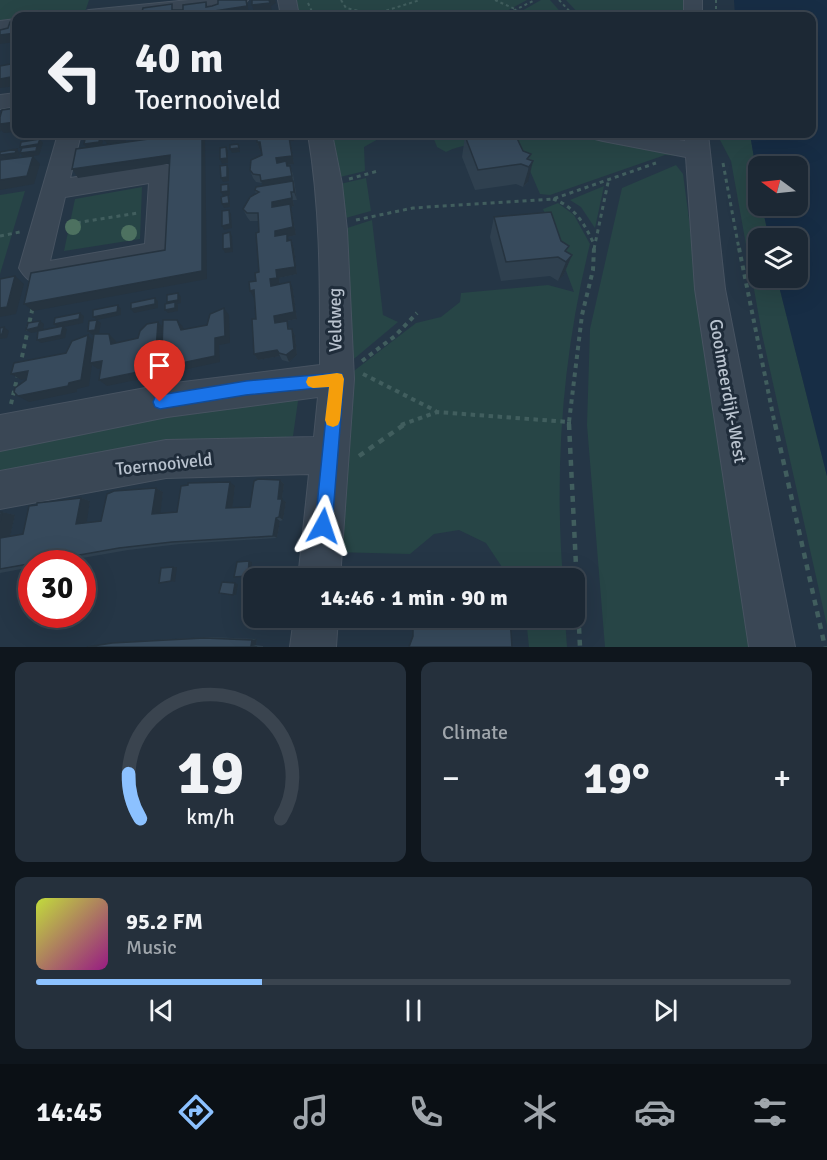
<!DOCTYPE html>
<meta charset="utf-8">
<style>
body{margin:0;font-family:Signika,sans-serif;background:#25303c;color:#f1f3f6;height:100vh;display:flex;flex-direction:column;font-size:22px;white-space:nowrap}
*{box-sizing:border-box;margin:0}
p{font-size:20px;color:#a0a6ac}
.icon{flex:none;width:33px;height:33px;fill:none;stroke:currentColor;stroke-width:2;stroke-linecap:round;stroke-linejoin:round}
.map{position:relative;height:647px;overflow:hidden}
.drawer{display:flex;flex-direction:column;gap:15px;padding:15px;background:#0f161d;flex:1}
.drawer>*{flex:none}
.top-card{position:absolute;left:12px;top:12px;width:804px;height:126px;border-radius:12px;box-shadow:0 6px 24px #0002,0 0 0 2px #3a444f;background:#1c2834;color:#f1f3f6;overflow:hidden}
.needle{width:39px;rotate:285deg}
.buttons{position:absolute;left:748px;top:156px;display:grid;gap:12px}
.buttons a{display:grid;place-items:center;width:60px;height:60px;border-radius:12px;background:#1c2834;box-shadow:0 6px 24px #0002,0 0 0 2px #3a444f;font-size:30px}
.speed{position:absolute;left:18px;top:550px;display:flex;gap:12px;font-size:30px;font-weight:700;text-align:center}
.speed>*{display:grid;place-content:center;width:78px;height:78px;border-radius:50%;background:#1c2834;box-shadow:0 6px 24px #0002,0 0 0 2px #3a444f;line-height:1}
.speed .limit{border:9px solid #d22;background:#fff;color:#111}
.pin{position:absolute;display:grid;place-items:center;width:51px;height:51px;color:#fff;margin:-62px -26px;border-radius:50% 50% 50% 0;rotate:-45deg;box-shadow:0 0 6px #0007}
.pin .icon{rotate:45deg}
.me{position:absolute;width:66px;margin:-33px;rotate:5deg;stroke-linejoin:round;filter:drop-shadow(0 0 4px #0008)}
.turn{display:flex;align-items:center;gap:21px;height:126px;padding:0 24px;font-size:27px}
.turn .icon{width:78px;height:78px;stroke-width:2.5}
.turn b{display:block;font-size:42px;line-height:51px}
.big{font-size:45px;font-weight:700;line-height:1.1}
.drawer .card{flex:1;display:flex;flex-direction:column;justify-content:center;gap:9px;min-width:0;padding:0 21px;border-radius:12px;background:#25303c}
.drawer .dial{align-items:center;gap:0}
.dial svg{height:156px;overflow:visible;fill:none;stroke:#3a444f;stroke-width:7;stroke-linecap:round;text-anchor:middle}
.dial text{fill:#f1f3f6;stroke:none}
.song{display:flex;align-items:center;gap:18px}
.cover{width:72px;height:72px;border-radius:9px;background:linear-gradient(135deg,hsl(70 70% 55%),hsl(310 70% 35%))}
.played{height:6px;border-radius:3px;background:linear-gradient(90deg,#8cc1ff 30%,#3a444f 30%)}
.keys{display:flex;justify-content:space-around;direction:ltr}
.heat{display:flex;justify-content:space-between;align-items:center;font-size:33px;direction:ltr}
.drawer .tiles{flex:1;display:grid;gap:15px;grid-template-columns:1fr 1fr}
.card:last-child{grid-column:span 2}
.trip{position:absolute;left:243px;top:568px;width:342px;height:60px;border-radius:12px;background:#1c2834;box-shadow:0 6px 24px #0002,0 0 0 2px #3a444f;font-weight:700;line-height:60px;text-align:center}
.menu{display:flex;height:96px;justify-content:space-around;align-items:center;background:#0b1015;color:#a0a6ac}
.menu .icon{width:42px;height:42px}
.menu .on{color:#8cc1ff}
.menu b{font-size:27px;color:#f1f3f6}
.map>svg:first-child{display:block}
.green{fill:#274546}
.water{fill:#172d45}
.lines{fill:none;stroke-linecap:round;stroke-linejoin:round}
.minor-casing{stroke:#475361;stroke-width:2}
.path-far3{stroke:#415e5e;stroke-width:2;stroke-dasharray:3 3;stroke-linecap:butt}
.path-far2{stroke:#415e5e;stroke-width:3;stroke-dasharray:4 4;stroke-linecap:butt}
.path-far1{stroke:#415e5e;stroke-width:4;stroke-dasharray:4.5 4.5;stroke-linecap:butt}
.path{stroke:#415e5e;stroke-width:4.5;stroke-dasharray:6 6;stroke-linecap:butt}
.minor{fill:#3a4755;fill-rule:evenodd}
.tree{fill:#4d7160}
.wall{fill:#2f404f}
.shaded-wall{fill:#263440}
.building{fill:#374a5c;stroke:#263440;stroke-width:1.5}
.route{fill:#1a73e8;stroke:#114b97;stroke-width:1.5}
.slow{fill:#f59e0b}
.labels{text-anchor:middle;stroke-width:6;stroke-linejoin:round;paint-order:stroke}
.street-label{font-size:18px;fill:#b8c2ce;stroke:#1f2c3a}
</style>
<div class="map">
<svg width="827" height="647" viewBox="0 0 827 647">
<rect width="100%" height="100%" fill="#253646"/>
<g class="green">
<path d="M0,0h89l-4,12 -39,4h-30v4l-16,2z"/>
<path d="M294,0h233l-24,13 -19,3h-186z"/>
<path d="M541,0h9l14,16h-51z"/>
<path d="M566,0h117v16h-102z"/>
<path d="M330,134h57l-23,13 1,24 -25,6z"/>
<path d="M432,134h147l101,20 1,2 -16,-1 -115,40 -10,-1 -22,-51c-22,-1 -52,-1 -72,9l-9,-5z"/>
<path d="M721,134h29l9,53v19h3l7,32h-10v40h18l50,198v150l-65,-292 -31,-173 -11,-21z"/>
<path d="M676,165l7,9 36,270 32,203h-146l-18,-222 3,-96 32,-141z"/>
<path d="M366,178l5,33 -29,8 -2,-35z"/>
<path d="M604,186l-9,42 -14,-21 -11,-7z"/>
<path d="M142,187l-2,52 -76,12 11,-52z"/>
<path d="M25,191l-25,83v-79z"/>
<path d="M558,203l16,12 16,29c-27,109 -36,222 -27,335h-53l-24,-36 -27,-13 -25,4 -24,20 -79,-2 15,-175 70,-54 25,-6 19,-15 1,-9 87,-8 26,7 -31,-83z"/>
<path d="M372,220l11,95 15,7 -49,41 -5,-134z"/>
<path d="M299,394l-6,42 -293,44v-35z"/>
<path d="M526,618h39l2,29h-38z"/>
</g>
<path class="water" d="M734,0h93v476l-50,-198h21v-40h-29l-7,-32h36v-40h-39v21l-9,-53h62v-118h-77z"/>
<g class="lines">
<defs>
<g id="minor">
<path d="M189,0h59l-3,4 -6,1 -104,11h-55l3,-4 6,-2z"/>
<path d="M278,0h18l3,16h-18z"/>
<rect x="684" y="0" width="18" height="16"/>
<path d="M16,19v11l-16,3v-12z"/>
<path d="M16,93v13l-16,3v-14z"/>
<path d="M58,134h23l-11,44 92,-14 9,2c9,15 5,78 -3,94l-127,26c-11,-4 -16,-8 -22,-18zM149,183l-4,61 -95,17 15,-64z"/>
<path d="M308,134h24l10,50 5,46 7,149 -14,200h-42l11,-105 -143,4 -166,31v-38l166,-31 148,-3 4,-40 -151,20 -167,34v-36l167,-31 153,-19c0,-78 1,-154 -12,-231z"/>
<path d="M591,134h51l43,7v-7h23l17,155 70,358h-46l-54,-358 -9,-132 -83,-16 -8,-2z"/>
<path d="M294,618h44l-2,29h-46z"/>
</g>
</defs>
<use href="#minor" class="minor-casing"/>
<g class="path-far3">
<path d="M341,0l5,8 27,6"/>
<path d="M495,0l22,10"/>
<path d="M559,0l15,16"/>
<path d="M716,0v16"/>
<path d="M308,3l6,13"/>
<path d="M369,16l51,-16"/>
<path d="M503,16l32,-16"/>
</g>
<g class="path-far2">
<path d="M723,163l16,86"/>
<path d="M349,179l29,-8"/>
<path d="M553,199c21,7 31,24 40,43"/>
<path d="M356,220l57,-12 140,-9 103,-36"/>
<path d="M69,224l69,-11"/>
<path d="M0,236l20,-4"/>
<path d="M594,249l15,-71"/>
</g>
<g class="path-far1">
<path d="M739,248l36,177"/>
<path d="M362,361l33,-25 22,-23"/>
<path d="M20,366l13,-60"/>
<path d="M363,374l73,37"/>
<path d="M11,404l7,-30"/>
<path d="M569,422v3"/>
<path d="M401,425l36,-13 132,10 13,-107 11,-45 1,-22"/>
</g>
<g class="path">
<path d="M569,424l11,223"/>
<path d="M775,424l50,223"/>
<path d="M359,456l46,-32"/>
</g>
<use href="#minor" class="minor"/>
</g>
<g class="tree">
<circle cx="73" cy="227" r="8"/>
<circle cx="129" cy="233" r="8"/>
</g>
<g class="wall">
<path d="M293,136l1,5h-4l4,23 -7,1 1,1h2l3,8 4,26h-4l1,6 -3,1 5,28 -8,2 1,4 2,-1 3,8 3,26 -18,4 1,6 13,5 4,30 -20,4 13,5v1h2l3,6 2,20 -8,7 -7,-2 -2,-4 -22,4 -4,-6 2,-35 -2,-21 2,-17 3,-9v-40l-1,-11h-8l-3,-4 -4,-8 13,-15 -1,-4 8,-4 -1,-3 -6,-1 -3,-4 -3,-8 12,-15 -1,-4h-1l-3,-9 39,-6z"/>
<path d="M465,136l58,15 8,3 -2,6 -1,22 -5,5 -7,-3 -41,6 -13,-33z"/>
<path d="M494,217l67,24 8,5 -3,6 6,3 -8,19 -6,7 -8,-5 -49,5 -11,-44z"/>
<path d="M280,480l4,4 -2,15 4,3 -3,18 -3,1 -3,17 -97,6 -52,6 -80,14h-16v3l-32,6v-61h2l13,3 -5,21 13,-2 58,-36 9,3 -4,22 15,-2 55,-33 7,4 -3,21 17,-1 58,-26 -3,22 18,-1z"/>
<path d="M211,637l46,2 -1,6 7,1v1h-176l35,-5z"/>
</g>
<g class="shaded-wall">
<path d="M247,0l2,14 -15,2h-50l22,-9v-5l3,10z"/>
<path d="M269,0h6l1,3 -5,3 1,5 -18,2 -2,-8z"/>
<path d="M0,31l16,2v9l-16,2z"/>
<path d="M16,76v10l-16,2v-9z"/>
<path d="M0,122h16v10l-12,1 -3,-3 -1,2z"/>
<path d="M103,134h4l-1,5 -4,1 1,1 -1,5 -15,2 -3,-4 4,-2 -3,-5z"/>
<path d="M124,134l2,4v4l-19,2 -2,-4z"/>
<path d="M151,134h3v4l-18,2 -3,-4z"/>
<path d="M162,134h19l-17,2z"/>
<path d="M202,134h1l2,6 2,139 -174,32 -9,-7 178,-33z"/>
<path d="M239,134l1,4 -8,3 -1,-4z"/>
<path d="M284,134h11l1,2h-3l1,5h-4l4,23 -7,1 2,4 -10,2 -3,-13v-10l-3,-13z"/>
<path d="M40,139l3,4 -2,6h-1l1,1 -2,5 -6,1 7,8 -6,20 -34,6v-10l24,-22 -4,-5 3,-2 -3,-4z"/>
<path d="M257,142h3l3,8 -3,1z"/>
<path d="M238,144l2,8 -8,1 -2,-4z"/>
<path d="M226,147l2,4v12l-6,1 -2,-5z"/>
<path d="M17,149l3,5 -1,3 -19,3v-5z"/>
<path d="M170,155l4,8 -96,15 -6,-9z"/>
<path d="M533,161l-5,21 -5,5 6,-20z"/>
<path d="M227,165l2,4v12l-6,1 -2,-4z"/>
<path d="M290,166l7,34 -3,-8 -30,-2 -3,-9z"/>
<path d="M228,184l2,5v6l-7,1 -2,-4z"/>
<path d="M291,192l3,14 -3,1 5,28 -8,2 2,5 -15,-6 -3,-34z"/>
<path d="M228,195l2,5v7l-6,1 -2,-4z"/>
<path d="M229,210l2,4 1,14 -8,2 -2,-4z"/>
<path d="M230,232l2,4 1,16 -8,1 -2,-4z"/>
<path d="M291,240l3,8 3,26 -18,4 1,7 -9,1 -1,-7z"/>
<path d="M572,255l-8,19 -6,7 8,-19z"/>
<path d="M15,276l9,8 -8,30 -16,3v-9z"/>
<path d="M290,282l3,7 4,30 -22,4 -1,-7z"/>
<path d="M254,290l3,7 -3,1 -4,-7z"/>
<path d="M178,293l3,4v6l-4,1 1,1v6l-10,2 -3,-3 5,-5 -3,-3z"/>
<path d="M155,298l3,3v7l-24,5 -3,-4z"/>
<path d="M118,305l3,4v6l-24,5 4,3 -2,10 -7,2 -4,-4 9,-11 -4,-3z"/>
<path d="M224,308l5,7 1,28 -11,2 1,17 -42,9 -6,-6 43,-27z"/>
<path d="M80,313l4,3 -1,7 -19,4 3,2 -2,9 -24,5 -4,-3 21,-12 -4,-4z"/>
<path d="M177,320l6,7 3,10 -5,-7z"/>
<path d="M40,321l4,3 -1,7 -12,2 -5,-3z"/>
<path d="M158,322l6,6 9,18 6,7 -11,2 -6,-6v7l-11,3 -1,18 -43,9 -8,-6 45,-28z"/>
<path d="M4,327l5,4 -2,7 -7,1v-4z"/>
<path d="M292,329l3,6 2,20 -8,7 -3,-7z"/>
<path d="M109,334l7,7 2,9 -7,-6z"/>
<path d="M88,335l7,7 7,19 7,6 -11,2 -6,-4 -3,21 -12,3v3l-48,10 -11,-6 51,-13z"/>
<path d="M277,350l3,6 -22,4 -4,-6z"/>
<path d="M28,371l10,6 -17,3 -10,-6z"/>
<path d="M280,480l4,4 -2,15 4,3 -3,18 -4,-3 -1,-18z"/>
<path d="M230,482l5,4 -3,25 -6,-3z"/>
<path d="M156,488l7,4 -3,25 -8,-3z"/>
<path d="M81,498l9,3 -4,26 -10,-3z"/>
<path d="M2,512l13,3 -6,26 -9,-1v-18z"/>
<path d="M276,518l4,3 -3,17 -4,-2z"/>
<path d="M249,561l3,1 -2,15 -2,-1z"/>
<path d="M173,567h4l-2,15 -4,-1z"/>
<path d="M235,583l3,1 -2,11h-3z"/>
<path d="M257,639l-1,6 -5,1 1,-6z"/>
</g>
<g class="building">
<path d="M218,0h28l1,6 -59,9 -4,1h-7v-1h-6l-18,1h-12l2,-8 29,-4v6h11v-5l23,-3v5l6,-1 6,-2z"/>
<path d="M252,0h17l1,3 -18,2z"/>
<path d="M113,11h23l-1,5h-23v-1l-5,-1z"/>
<path d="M247,12h24l1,4h-23v-1h-2z"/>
<path d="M10,22h6v11l-16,2v-5l8,-2z"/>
<path d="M16,63v13l-16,3v-13z"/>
<path d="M16,108v14l-16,2v-7l2,-7z"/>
<path d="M86,134h17v1l-18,2z"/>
<path d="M124,134l-1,3 -18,3v-4z"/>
<path d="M134,134h17l-18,2z"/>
<path d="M185,134h17v137l-178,33 7,-31 134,-23 5,-95 -98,14 4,-20z"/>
<path d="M231,134h7l-7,3z"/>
<path d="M265,134h19l-11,1 1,4 15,-2 3,19 -16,2 1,5 9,-2 1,5h3l2,10 -31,5 -1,-6 -7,-1 -3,-4 1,-10 11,-5 -2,-13h-3v-5l9,-1z"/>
<path d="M485,134h30l8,17 8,3 -4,5 6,2 -4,6 -8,-3 -43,6 -13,-34z"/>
<path d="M100,137l-1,5 -15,2 1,-5z"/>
<path d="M40,139l-2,5 -18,3 1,-5z"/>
<path d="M238,144l1,4 -9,1v-4z"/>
<path d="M37,146l-1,5 -16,2 2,-5z"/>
<path d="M226,147l1,11 -7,1v-11z"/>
<path d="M17,149l-2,4 -15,2v-3z"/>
<path d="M33,156l-6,20 -27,4v-20z"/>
<path d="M227,165v12l-6,1 -1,-12z"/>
<path d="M293,181l1,11h-3l1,6 -20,4v5l18,-3 3,23 -18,4v5l12,-2v7l4,-1 4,27 -19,3 1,8 -7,1 1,7 19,-4 4,30 -20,4 1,7 12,-2 1,8h4l2,20 -8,6 -7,-2 -2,-3 -23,4 -2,-35h4l-2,-29 -4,1 -1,-9 7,-1 -1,-8 4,-1 -3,-39 3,-1 -1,-19h-11l-4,-4 7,-12 9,-5 -4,-2 1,-3z"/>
<path d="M228,184v7l-7,1v-7z"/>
<path d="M228,195l1,8 -7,1 -1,-7z"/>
<path d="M229,210l1,14 -8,2v-15z"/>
<path d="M551,212l10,29 8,5 -4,5 7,4 -6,7 -8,-5 -52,5 -12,-45z"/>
<path d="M230,232l1,16 -8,1v-15z"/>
<path d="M15,276l-8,31 -7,1v-29z"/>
<path d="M178,293v7l-11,2v-7z"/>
<path d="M155,298v6l-24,5v-6z"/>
<path d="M175,302v6l-10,2v-6z"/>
<path d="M118,305l-1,7 -24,5v-7z"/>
<path d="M224,308l1,28 -10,2v18l-43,9 1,-19 -11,3 1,-29h14l4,10 26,-5 3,-11z"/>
<path d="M80,313l-1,6 -25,5 1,-6z"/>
<path d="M97,320l-2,10 -7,1 1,-10z"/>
<path d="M40,321l-2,6 -12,3 2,-7z"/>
<path d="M158,322l-2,28 -12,2 -1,19 -44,9 3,-19 -12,2 4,-29h15l2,10 27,-6 2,-7 7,-7z"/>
<path d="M63,326l-2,9 -24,5 1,-9z"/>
<path d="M4,327l-2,7 -2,1v-7z"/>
<path d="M88,335l-7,45 -12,3 -1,3 -50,10 -4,-4 1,-4 11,-8 2,-9 -17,3 3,-11 52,-10 6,-12z"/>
<path d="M258,479l22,1 -2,19h4l-3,18 -3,1 -3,18 -101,6 -53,6 -119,21v-31l23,-4 6,-28 8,-1v-2l44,-5 -5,26 25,-3 6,-27 7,-3 42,-3 -4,26 25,-2 4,-26 7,-1v-2l42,-1 -4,26 24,-1 4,-26z"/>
<path d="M0,512h2l-2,10z"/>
<path d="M249,561l-1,15 -14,1 3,-15z"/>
<path d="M173,567l-2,14 -12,2 2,-15z"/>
<path d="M222,582l13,1 -2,12 -14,-2z"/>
<path d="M413,618h97l2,29h-103l4,-11z"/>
<path d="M204,638l48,2 -1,6 6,1h-170l25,-4z"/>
</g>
<path class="route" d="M337,373l5,1 2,5 -12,147 -2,6 -7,3 -6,-3 -2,-6 14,-139 -83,8 -86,14 -5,-2 -2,-5 2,-5 5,-2 86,-14z"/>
<path class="slow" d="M337,373l5,1 2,5 -4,41 -2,5 -5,2 -6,-2 -2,-5 4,-33 -16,1 -5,-2 -2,-4 2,-5z"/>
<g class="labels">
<g class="street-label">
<text transform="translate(335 320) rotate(-91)" y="6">Veldweg</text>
<text transform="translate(728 391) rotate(80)" y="6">Gooimeerdijk-West</text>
<text transform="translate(164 464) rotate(-6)" y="6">Toernooiveld</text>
</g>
</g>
</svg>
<div class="buttons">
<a><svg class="needle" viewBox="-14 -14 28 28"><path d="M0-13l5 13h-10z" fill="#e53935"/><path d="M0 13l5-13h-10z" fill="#a0a6ac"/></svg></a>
<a><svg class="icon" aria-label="layers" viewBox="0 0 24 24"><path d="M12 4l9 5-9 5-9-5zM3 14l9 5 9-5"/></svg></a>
</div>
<div class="speed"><div class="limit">30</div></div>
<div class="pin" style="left:160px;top:402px;background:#d93025"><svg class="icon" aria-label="arrive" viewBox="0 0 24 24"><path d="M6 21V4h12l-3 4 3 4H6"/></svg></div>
<svg class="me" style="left:323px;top:526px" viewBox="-20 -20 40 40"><path d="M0-17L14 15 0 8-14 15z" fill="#1a73e8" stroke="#fff" stroke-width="4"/></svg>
<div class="trip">14:46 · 1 min · 90 m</div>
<div class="top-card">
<div class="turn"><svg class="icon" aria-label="left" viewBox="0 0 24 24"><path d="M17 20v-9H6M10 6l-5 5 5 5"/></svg><div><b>40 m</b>Toernooiveld</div></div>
</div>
</div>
<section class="drawer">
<div class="tiles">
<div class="card dial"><svg viewBox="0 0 100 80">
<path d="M14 69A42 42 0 1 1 86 69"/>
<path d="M14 69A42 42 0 0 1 8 46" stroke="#8cc1ff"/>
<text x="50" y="56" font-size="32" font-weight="700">19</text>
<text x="50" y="72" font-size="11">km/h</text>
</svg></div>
<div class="card"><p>Climate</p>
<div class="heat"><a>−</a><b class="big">19°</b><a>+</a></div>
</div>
<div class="card">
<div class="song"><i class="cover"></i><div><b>95.2 FM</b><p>Music</p></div></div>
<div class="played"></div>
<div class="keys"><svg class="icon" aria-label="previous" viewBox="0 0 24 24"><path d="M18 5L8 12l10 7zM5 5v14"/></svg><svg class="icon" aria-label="pause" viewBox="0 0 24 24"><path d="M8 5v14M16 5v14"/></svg><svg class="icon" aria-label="next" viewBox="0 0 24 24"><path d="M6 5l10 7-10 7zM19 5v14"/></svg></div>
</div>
</div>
</section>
<nav class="menu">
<b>14:45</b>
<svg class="icon on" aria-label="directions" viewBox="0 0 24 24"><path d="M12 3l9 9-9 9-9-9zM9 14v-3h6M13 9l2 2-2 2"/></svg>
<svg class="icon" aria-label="music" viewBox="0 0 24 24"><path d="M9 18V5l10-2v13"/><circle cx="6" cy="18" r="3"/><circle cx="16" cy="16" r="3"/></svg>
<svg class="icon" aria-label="phone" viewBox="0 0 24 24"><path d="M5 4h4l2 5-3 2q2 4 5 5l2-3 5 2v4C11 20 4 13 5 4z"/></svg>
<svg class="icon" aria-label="climate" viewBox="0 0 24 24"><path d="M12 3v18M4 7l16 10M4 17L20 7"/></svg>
<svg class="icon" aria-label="car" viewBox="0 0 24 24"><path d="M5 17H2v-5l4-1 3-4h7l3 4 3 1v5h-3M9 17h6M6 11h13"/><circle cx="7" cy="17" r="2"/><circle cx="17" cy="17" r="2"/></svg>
<svg class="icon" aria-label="filters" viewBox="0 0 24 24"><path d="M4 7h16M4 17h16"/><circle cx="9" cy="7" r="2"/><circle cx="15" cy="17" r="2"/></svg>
</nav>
